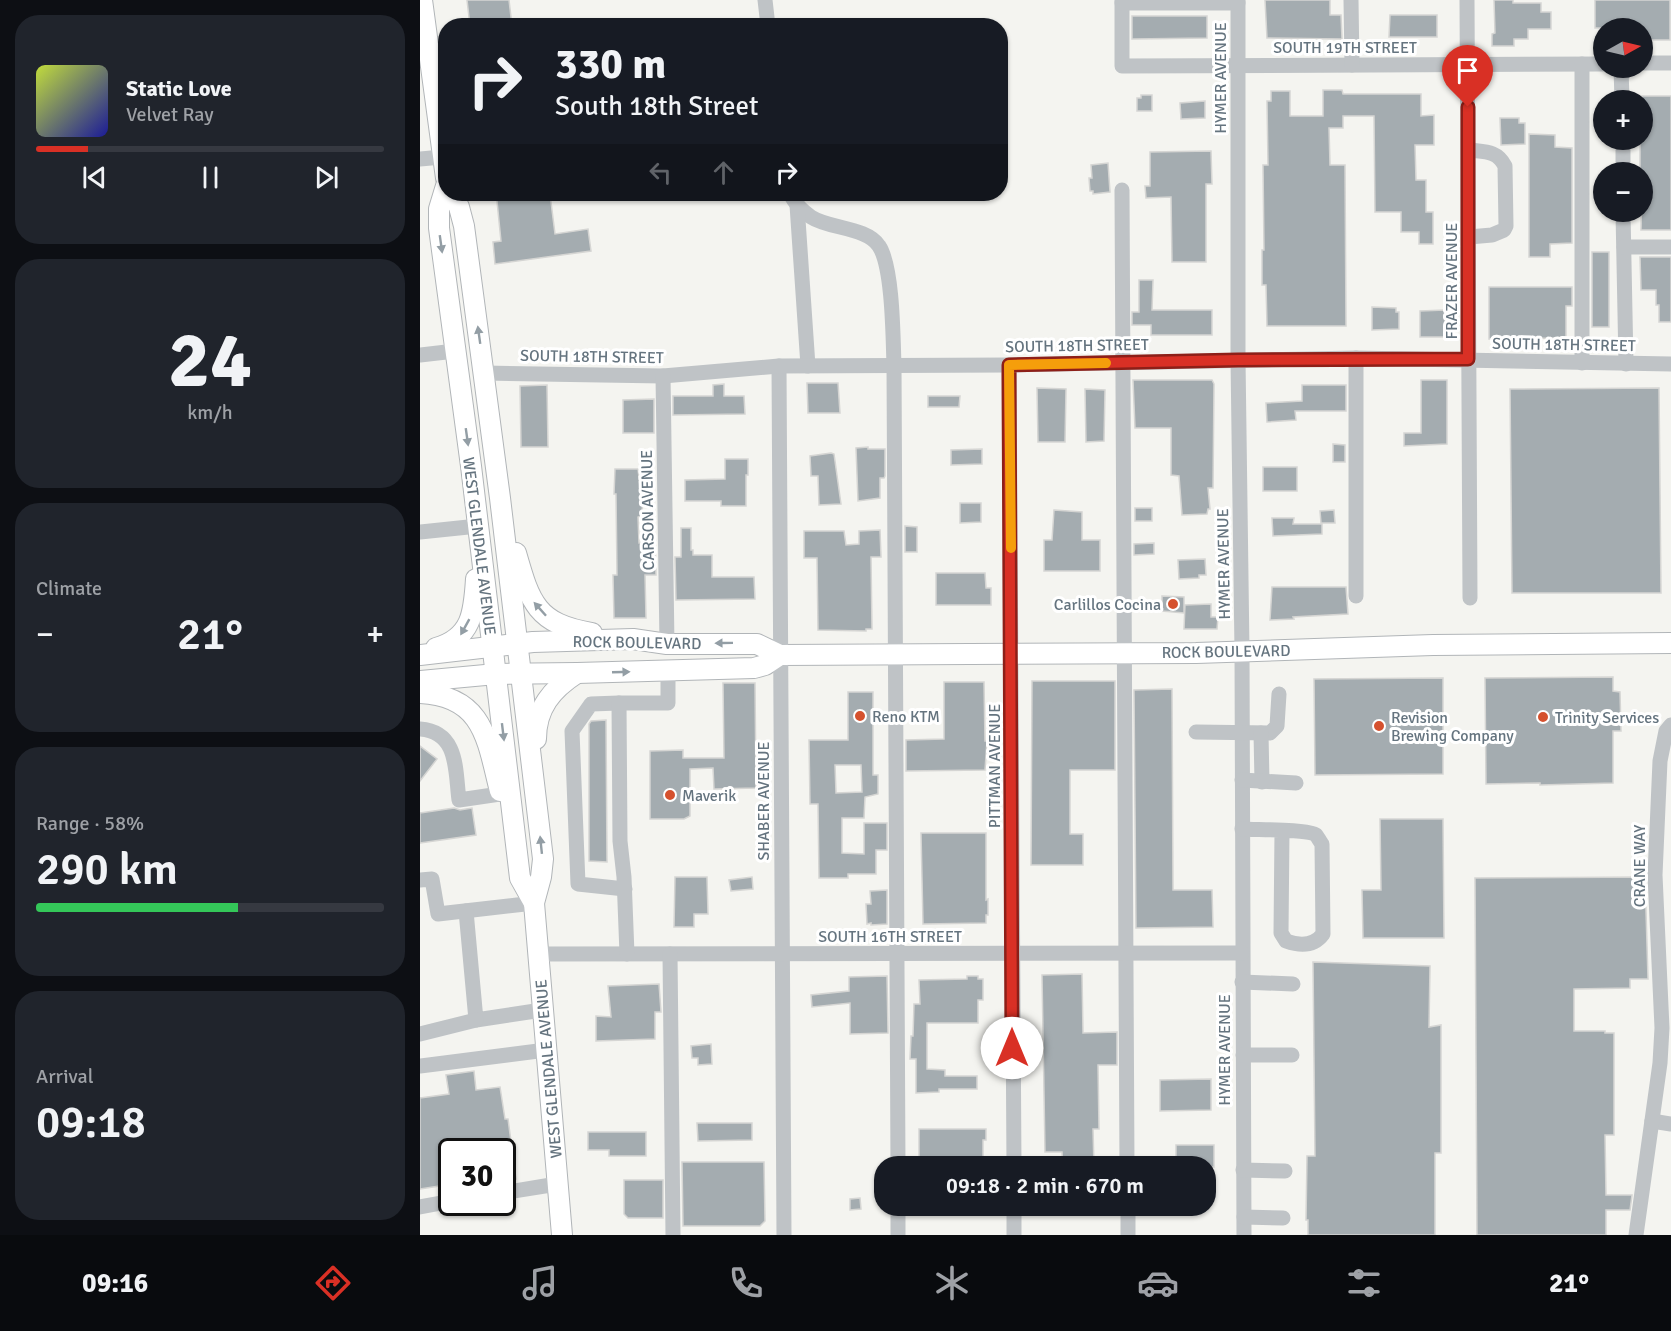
<!DOCTYPE html>
<meta charset="utf-8">
<style>
body{margin:0;font-family:Signika,sans-serif;background:#20242c;color:#f1f3f6;height:100vh;display:flex;flex-direction:column;font-size:22px;white-space:nowrap}
*{box-sizing:border-box;margin:0}
p{font-size:20px;color:#9ea1a6}
.icon{flex:none;width:33px;height:33px;fill:none;stroke:currentColor;stroke-width:2;stroke-linecap:round;stroke-linejoin:round}
.map{position:relative;flex:1;overflow:hidden}
.details{display:flex;flex-direction:column;gap:15px;padding:15px;background:#0d0f14;width:420px}
.details>*{flex:none}
.top-card{position:absolute;left:18px;top:18px;width:570px;height:183px;border-radius:24px;box-shadow:0 2px 4px #0004;background:#171b24;color:#f1f3f6;overflow:hidden}
.needle{width:39px;rotate:82deg}
.fabs{position:absolute;left:1173px;top:18px;display:grid;gap:12px}
.fabs a{display:grid;place-items:center;width:60px;height:60px;border-radius:50%;background:#171b24;box-shadow:0 2px 4px #0004;font-size:30px}
.speed{position:absolute;left:18px;top:1138px;display:flex;gap:12px;font-size:30px;font-weight:700;text-align:center}
.speed>*{display:grid;place-content:center;width:78px;height:78px;border-radius:50%;background:#171b24;box-shadow:0 2px 4px #0004;line-height:1}
.speed .limit{border:3px solid #111;border-radius:9px;background:#fff;color:#111}
.pin{position:absolute;display:grid;place-items:center;width:51px;height:51px;color:#fff;margin:-62px -26px;border-radius:50% 50% 50% 0;rotate:-45deg;box-shadow:0 0 6px #0007}
.pin .icon{rotate:45deg}
.me{position:absolute;width:66px;margin:-33px;rotate:0deg;stroke-linejoin:round;filter:drop-shadow(0 0 4px #0008)}
.turn{display:flex;align-items:center;gap:21px;height:126px;padding:0 18px;font-size:27px}
.turn .icon{width:78px;height:78px;stroke-width:2.5}
.turn b{display:block;font-size:42px;line-height:51px}
.lanes{display:flex;align-items:center;height:57px;padding:0 18px;background:#0003;justify-content:center;gap:30px;direction:ltr}
.lanes .off{opacity:.35}
.big{font-size:45px;font-weight:600;line-height:1.1}
.details .widget{flex:1;display:flex;flex-direction:column;justify-content:center;gap:9px;min-width:0;padding:0 21px;border-radius:24px;background:#20242c}
.details .dial{align-items:center;gap:0}
.dial b{font-size:78px;line-height:1}
.song{display:flex;align-items:center;gap:18px}
.cover{width:72px;height:72px;border-radius:9px;background:linear-gradient(135deg,hsl(70 70% 55%),hsl(240 70% 35%))}
.played{height:6px;border-radius:3px;background:linear-gradient(90deg,#d93025 15%,#363941 15%)}
.keys{display:flex;justify-content:space-around;direction:ltr}
.heat{display:flex;justify-content:space-between;align-items:center;font-size:33px;direction:ltr}
.charge{height:9px;border-radius:4px;background:linear-gradient(90deg,#34c759 58%,#363941 0)}
.trip{position:absolute;left:454px;top:1156px;width:342px;height:60px;border-radius:24px;background:#171b24;box-shadow:0 2px 4px #0004;font-weight:600;line-height:60px;text-align:center}
.tab-bar{display:flex;height:96px;justify-content:space-around;align-items:center;background:#090b0e;color:#9ea1a6}
.tab-bar .icon{width:42px;height:42px}
.tab-bar .on{color:#d93025}
.tab-bar b{font-size:27px;color:#f1f3f6}
main{display:flex;flex:1;min-height:0}
.map>svg:first-child{display:block}
.building{fill:#a4acb0;stroke:#d5d5d3;stroke-width:1.5;fill-rule:evenodd}
.lines{fill:none;stroke-linecap:round;stroke-linejoin:round}
.major-casing{stroke:#b1b5b8;stroke-width:22}
.minor{stroke:#bfc3c6;stroke-width:15}
.major{stroke:#fff;stroke-width:20}
.oneway{fill:#939ea5}
.route-casing{stroke:#8d1f18;stroke-width:15}
.route{stroke:#d93025;stroke-width:10}
.slow{stroke:#f59e0b;stroke-width:10}
.poi-dot{fill:#d5512e;stroke:#fff;stroke-width:2}
.labels{text-anchor:middle;stroke-width:6;stroke-linejoin:round;paint-order:stroke}
.street-label{font-size:16px;fill:#65747f;stroke:#fff}
.poi-label{font-size:16px;fill:#65747f;stroke:#fff;text-anchor:start}
</style>
<main>
<section class="details">
<div class="widget">
<div class="song"><i class="cover"></i><div><b>Static Love</b><p>Velvet Ray</p></div></div>
<div class="played"></div>
<div class="keys"><svg class="icon" aria-label="previous" viewBox="0 0 24 24"><path d="M18 5L8 12l10 7zM5 5v14"/></svg><svg class="icon" aria-label="pause" viewBox="0 0 24 24"><path d="M8 5v14M16 5v14"/></svg><svg class="icon" aria-label="next" viewBox="0 0 24 24"><path d="M6 5l10 7-10 7zM19 5v14"/></svg></div>
</div>
<div class="widget dial"><b>24</b><p>km/h</p></div>
<div class="widget"><p>Climate</p>
<div class="heat"><a>−</a><b class="big">21°</b><a>+</a></div>
</div>
<div class="widget"><p>Range · 58%</p><b class="big">290 km</b><div class="charge"></div></div>
<div class="widget"><p>Arrival</p><b class="big">09:18</b></div>
</section>
<div class="map">
<svg width="1251" height="1235" viewBox="0 0 1251 1235">
<rect width="100%" height="100%" fill="#f4f4f0"/>
<g class="building">
<path d="M47,0h42l3,26h-42z"/>
<path d="M845,0h65v15h11l1,24 -75,-1z"/>
<path d="M1074,0h19v3h28v9h10v17h-23v10h-14v7h-22v-12l3,-1z"/>
<path d="M1175,0h75v40h-28v-12h-47z"/>
<path d="M970,15h47v22h-48z"/>
<path d="M712,16h75v22l-75,1z"/>
<path d="M903,90h19l1,4h78v22l13,-1v30h-19l1,35h10v32h7v32h-14v-12h-18v-20h-26l-1,-96h-31v12h-14l1,37h15l1,161h-79l-1,-41h-4v-35h2l-1,-85h5l-1,-64h4v-10h19v25h33z"/>
<path d="M721,95h11v16h-15v-13h4z"/>
<path d="M1222,96h29v134h-30l1,-58h-2v-32h2z"/>
<path d="M785,101v17l-24,1 -1,-16z"/>
<path d="M1080,118h19v5h6v21l-24,1z"/>
<path d="M1109,134l26,1v12l17,1v95l-22,1v13h-21z"/>
<path d="M791,151l1,33h-6v78h-34l-1,-65 -25,1 -1,-12h5v-34z"/>
<path d="M688,163l2,29 -17,2v-3h-3l-1,-13h3l-1,-13z"/>
<path d="M96,194h34l5,40 33,-5 3,22 -96,13 -2,-22 8,-1 -4,-40 6,-4 14,-1z"/>
<rect x="1172" y="252" width="17" height="75"/>
<path d="M1220,257h31v65h-12v-17h-3v-15h-15z"/>
<path d="M719,280h14l-1,30h60v25h-61v-10h-19v-13h7z"/>
<path d="M1069,287h83v19h-6v32l-77,1z"/>
<path d="M952,307l24,1v4h3v17l-27,1z"/>
<path d="M1025,310l1,27h-26v-26z"/>
<path d="M713,380h79l2,4 -1,104h-5l2,21h-2l-1,5 -25,1 -3,-39 -8,-1v-47h-36z"/>
<path d="M1001,380h26v64l-43,2v-13h17z"/>
<path d="M387,383h31l2,30h-32z"/>
<path d="M304,384v12h20l1,18 -72,1v-19h40v-11z"/>
<path d="M127,385l1,62h-27l-1,-61z"/>
<path d="M882,385h44v26h-51l1,9 -29,2 -1,-19 36,-2z"/>
<path d="M617,388l29,1 -1,53h-27z"/>
<path d="M1239,388l2,205h-149l-2,-204z"/>
<path d="M665,389l20,1 -1,51 -18,1z"/>
<path d="M508,396h32l-1,11h-31z"/>
<path d="M234,399v34h-31v-33z"/>
<path d="M913,444l12,1v17h-12z"/>
<path d="M448,447v2h17v27l-1,2h-4v20l-22,3 -2,-53z"/>
<path d="M562,449v15l-31,1v-15z"/>
<path d="M411,453l3,1 7,50 -22,1 -1,-29h-7l-1,-20z"/>
<path d="M305,459h23v16h-2v31h-25v-5h-36v-21l40,-1z"/>
<rect x="843" y="467" width="34" height="24"/>
<path d="M195,469h23l3,26 2,-1 -1,22 -4,1 1,26h16l1,32h-11l1,43h-32l-1,-43h4l-1,-81h-2z"/>
<path d="M540,503h21v19l-21,1z"/>
<rect x="715" y="508" width="17" height="13"/>
<path d="M634,510l28,2v28h18v31h-56v-31h8z"/>
<path d="M914,510l1,13h-14l-1,-12z"/>
<path d="M852,518h22l-1,6h29v10l-49,2z"/>
<path d="M485,526l12,1v25h-12z"/>
<path d="M261,528h10v22h2v5h19v22h42l1,22 -79,1 -1,-43h6z"/>
<path d="M460,530l1,27h-10l1,72h-6v2l-48,-1 -1,-72h-13v-27h40l2,14 13,-1v-13z"/>
<path d="M734,543v11l-20,1v-11z"/>
<path d="M785,559l1,16h-7v3l-20,1 -1,-19z"/>
<path d="M516,573h49l1,15h5v17h-55z"/>
<path d="M852,587h74l2,27 -55,3 1,2 -24,1z"/>
<path d="M742,596l22,1v16l-22,-2z"/>
<path d="M791,604v13h7l-1,12h-33l1,-24z"/>
<path d="M1193,677v14l7,1 1,39h-8v52l-73,2v-2l-54,1 -1,-106z"/>
<path d="M1023,678v96l-128,1 -1,-96z"/>
<path d="M612,681h83v89h-45v64h13v31h-52z"/>
<path d="M524,682h40l1,59h2l-2,29 -79,1v-31l38,-1z"/>
<path d="M303,683h32l1,105 -42,1 -1,-21 -23,1v47l-6,3h-34v-68l33,-1v8h41z"/>
<path d="M752,689l1,201h39l1,37 -77,1 -2,-238z"/>
<path d="M428,692h25v83h5v19l-13,3 -1,21h-22v35l22,1v-31h23v27h-11v24h-28v4h-29l-1,-74h-8l-1,-64h39zM415,765h26l1,27 -26,1z"/>
<path d="M186,720l1,142 -18,-1v-137l2,-3z"/>
<path d="M0,746l17,13 -17,22z"/>
<path d="M34,808l6,2 12,-2 4,27 -56,8v-30z"/>
<path d="M960,819h63l1,119h-81l-1,-48h19z"/>
<path d="M501,833h65v67l2,-1v16h-2v8l-63,1z"/>
<path d="M255,877h32l1,37h-14v13h-20z"/>
<path d="M332,877l1,12 -22,2 -2,-11z"/>
<path d="M1225,877l3,102h-18v9l-56,1v42h31v2h9v102h-9l1,60h26l-2,15h-24v25h-129l-2,-357z"/>
<path d="M467,890v34l-16,1v-2l-4,1 -1,-20h5l-1,-13z"/>
<path d="M893,962l117,4 -1,61 12,-2v128h-6v82h-127v-15h-2l1,-64h8z"/>
<path d="M662,974l1,59 34,-1v33h-19l1,64h-6l1,38h-31l-1,-15h-17l-3,-177z"/>
<path d="M467,976l1,57 -38,1v-31l-38,4 -1,-12 38,-4v-14z"/>
<path d="M547,976h11v3h5v21h-5v23h-51v46l18,1v6h32v13h-38v3l-23,1v-34h-6l1,-23h2l1,-32h6l-1,-24 48,-1z"/>
<path d="M239,984l2,28h-6v27l-59,2v-25l15,1 -3,-31z"/>
<path d="M291,1044l1,20 -14,1v-7h-6l-1,-12z"/>
<path d="M54,1071l2,19 24,-3 5,32h3l8,60 -14,1v-28h-50v32l-32,5v-91l29,-4 -3,-19z"/>
<path d="M791,1079v31l-51,1v-31z"/>
<path d="M277,1123h55v17l-54,1z"/>
<path d="M499,1129h67v11h-3v20l-64,1z"/>
<path d="M168,1132h58v24h-37v-6h-21z"/>
<rect x="756" y="1145" width="38" height="22"/>
<path d="M262,1162h82l1,59 -5,5h-77z"/>
<path d="M204,1180h39v38h-35l-4,-4z"/>
<path d="M440,1198l1,11 -11,1v-11z"/>
</g>
<g class="lines">
<defs>
<g id="major">
<path d="M2,0l24,178"/>
<path d="M26,186l-7,23v19l32,238 49,412 14,25"/>
<path d="M32,194l7,13 5,19 36,272 43,361 -2,18 -7,26 28,332"/>
<path d="M96,553c14,49 20,71 76,80"/>
<path d="M16,648c36,-10 38,-36 40,-69"/>
<path d="M0,655l113,-13 100,-3 34,5h90l23,11 416,-2 237,-8 238,-2"/>
<path d="M0,681l76,-7 81,-1 177,-5 11,-3 15,-10"/>
<path d="M0,693c64,3 67,47 80,98"/>
<path d="M116,739c0,-31 16,-50 41,-66"/>
</g>
</defs>
<use href="#major" class="major-casing"/>
<g class="minor">
<path d="M345,0l3,26"/>
<path d="M702,0v66l482,-2"/>
<path d="M818,0v359l4,292 2,584"/>
<path d="M931,0l1,65"/>
<path d="M1047,0l3,598"/>
<path d="M702,3h116"/>
<path d="M1222,63h29"/>
<path d="M1162,64v299"/>
<path d="M1201,68l1,32"/>
<path d="M1203,140v32"/>
<path d="M1049,150c15,2 28,0 36,16l1,60 -2,4 -12,5 -23,2"/>
<path d="M0,159l22,-2"/>
<path d="M702,190l5,977"/>
<path d="M370,194c5,9 12,17 21,23 18,12 56,10 68,29 14,21 14,93 15,120l4,801"/>
<path d="M377,205l11,161"/>
<path d="M1203,212l3,152"/>
<path d="M1204,247h47"/>
<path d="M0,355l35,-4"/>
<path d="M936,358v238"/>
<path d="M589,365l5,802"/>
<path d="M359,366l5,869"/>
<path d="M64,373l179,3 116,-10 230,-1 347,-7 315,6"/>
<path d="M243,376l4,268"/>
<path d="M0,532l58,-6"/>
<path d="M199,703l-28,1 -19,27 6,153 47,5"/>
<path d="M0,729c39,3 35,41 39,71l41,-6"/>
<path d="M776,732l74,1 7,-7 2,-32"/>
<path d="M841,733l1,49"/>
<path d="M822,780l54,3"/>
<path d="M822,829c13,1 66,0 74,6 1,1 5,8 6,9l1,90c-9,12 -23,12 -37,7l-5,-8 1,-102"/>
<path d="M0,880l12,-1 6,35 96,-11"/>
<path d="M46,911l10,109 66,-10"/>
<path d="M118,954l704,-1"/>
<path d="M207,954l-3,-77 -4,-36 -1,-138h49v-32"/>
<path d="M250,954l3,281"/>
<path d="M822,982l51,2"/>
<path d="M0,1034l56,-14"/>
<path d="M823,1055h49"/>
<path d="M0,1066l126,-16"/>
<path d="M1232,1121l19,3"/>
<path d="M823,1170l42,1"/>
<path d="M82,1193l55,-9"/>
<path d="M478,1206v29"/>
<path d="M594,1206v29"/>
<path d="M708,1206v29"/>
<path d="M0,1207l32,-6"/>
<path d="M824,1217l39,1"/>
<path d="M1216,1235l24,-172 2,-35 -7,-153 5,-114 6,-30 5,-6"/>
</g>
<use href="#major" class="major"/>
</g>
<defs><path id="oneway-solid" d="M-6-.8H1V-3.2L6.5 0L1 3.2V.8H-6Z" transform="scale(1.5)"/></defs>
<g class="oneway">
<use href="#oneway-solid" transform="translate(21 244) rotate(82)"/>
<use href="#oneway-solid" transform="translate(59 335) rotate(-98)"/>
<use href="#oneway-solid" transform="translate(47 437) rotate(82)"/>
<use href="#oneway-solid" transform="translate(120 609) rotate(-132)"/>
<use href="#oneway-solid" transform="translate(45 627) rotate(119)"/>
<use href="#oneway-solid" transform="translate(304 643) rotate(179)"/>
<use href="#oneway-solid" transform="translate(201 672) rotate(-2)"/>
<use href="#oneway-solid" transform="translate(83 732) rotate(83)"/>
<use href="#oneway-solid" transform="translate(121 845) rotate(-96)"/>
</g>
<g class="lines">
<defs>
<path id="route" d="M592,1048l-3,-683 229,-5 230,-1v-252"/>
</defs>
<use href="#route" class="route-casing"/>
<use href="#route" class="route"/>
<path class="slow" d="M591,548l-2,-183 97,-2"/>
</g>
<g class="poi-dot">
<circle cx="753" cy="604" r="6"/>
<circle cx="440" cy="716" r="6"/>
<circle cx="1123" cy="717" r="6"/>
<circle cx="959" cy="726" r="6"/>
<circle cx="250" cy="795" r="6"/>
</g>
<g class="labels">
<g class="street-label">
<text x="925" y="53">SOUTH 19TH STREET</text>
<text transform="translate(800 78) rotate(-90)" y="6">HYMER AVENUE</text>
<text transform="translate(1031 281) rotate(-90)" y="6">FRAZER AVENUE</text>
<text transform="translate(1144 344) rotate(1)" y="6">SOUTH 18TH STREET</text>
<text transform="translate(657 345) rotate(-1)" y="6">SOUTH 18TH STREET</text>
<text transform="translate(172 356) rotate(1)" y="6">SOUTH 18TH STREET</text>
<text transform="translate(227 510) rotate(-91)" y="6">CARSON AVENUE</text>
<text transform="translate(60 546) rotate(83)" y="6">WEST GLENDALE AVENUE</text>
<text transform="translate(803 564) rotate(-91)" y="6">HYMER AVENUE</text>
<text transform="translate(217 642) rotate(1)" y="6">ROCK BOULEVARD</text>
<text transform="translate(806 651) rotate(-1)" y="6">ROCK BOULEVARD</text>
<text transform="translate(574 766) rotate(-90)" y="6">PITTMAN AVENUE</text>
<text transform="translate(343 801) rotate(-90)" y="6">SHABER AVENUE</text>
<text transform="translate(1219 866) rotate(-90)" y="6">CRANE WAY</text>
<text x="470" y="942">SOUTH 16TH STREET</text>
<text transform="translate(804 1050) rotate(-90)" y="6">HYMER AVENUE</text>
<text transform="translate(128 1069) rotate(-95)" y="6">WEST GLENDALE AVENUE</text>
</g>
<g class="poi-label">
<text x="741" y="610" text-anchor="end">Carlillos Cocina</text>
<text x="452" y="722">Reno KTM</text>
<text x="971" y="723">Revision<tspan x="971" dy="18">Brewing Company</tspan></text>
<text x="1135" y="723">Trinity Services</text>
<text x="262" y="801">Maverik</text>
</g>
</g>
</svg>
<div class="fabs">
<a><svg class="needle" viewBox="-14 -14 28 28"><path d="M0-13l5 13h-10z" fill="#e53935"/><path d="M0 13l5-13h-10z" fill="#9ea1a6"/></svg></a>
<a>+</a>
<a>−</a>
</div>
<div class="speed"><div class="limit">30</div></div>
<div class="pin" style="left:1048px;top:107px;background:#d93025"><svg class="icon" aria-label="arrive" viewBox="0 0 24 24"><path d="M6 21V4h12l-3 4 3 4H6"/></svg></div>
<svg class="me" style="left:592px;top:1048px" viewBox="-20 -20 40 40"><circle r="19" fill="#fff"/><path d="M0-13L10 11 0 6-10 11z" fill="#d93025"/></svg>
<div class="trip">09:18 · 2 min · 670 m</div>
<div class="top-card">
<div class="turn"><svg class="icon" aria-label="right" viewBox="0 0 24 24"><path d="M7 20v-9h11M14 6l5 5-5 5"/></svg><div><b>330 m</b>South 18th Street</div></div>
<div class="lanes"><svg class="icon off" aria-label="left" viewBox="0 0 24 24"><path d="M17 20v-9H6M10 6l-5 5 5 5"/></svg><svg class="icon off" aria-label="ahead" viewBox="0 0 24 24"><path d="M12 20V5M6 11l6-6 6 6"/></svg><svg class="icon" aria-label="right" viewBox="0 0 24 24"><path d="M7 20v-9h11M14 6l5 5-5 5"/></svg></div>
</div>
</div>
</main>
<nav class="tab-bar">
<b>09:16</b>
<svg class="icon on" aria-label="directions" viewBox="0 0 24 24"><path d="M12 3l9 9-9 9-9-9zM9 14v-3h6M13 9l2 2-2 2"/></svg>
<svg class="icon" aria-label="music" viewBox="0 0 24 24"><path d="M9 18V5l10-2v13"/><circle cx="6" cy="18" r="3"/><circle cx="16" cy="16" r="3"/></svg>
<svg class="icon" aria-label="phone" viewBox="0 0 24 24"><path d="M5 4h4l2 5-3 2q2 4 5 5l2-3 5 2v4C11 20 4 13 5 4z"/></svg>
<svg class="icon" aria-label="climate" viewBox="0 0 24 24"><path d="M12 3v18M4 7l16 10M4 17L20 7"/></svg>
<svg class="icon" aria-label="car" viewBox="0 0 24 24"><path d="M5 17H2v-5l4-1 3-4h7l3 4 3 1v5h-3M9 17h6M6 11h13"/><circle cx="7" cy="17" r="2"/><circle cx="17" cy="17" r="2"/></svg>
<svg class="icon" aria-label="filters" viewBox="0 0 24 24"><path d="M4 7h16M4 17h16"/><circle cx="9" cy="7" r="2"/><circle cx="15" cy="17" r="2"/></svg>
<b>21°</b>
</nav>
